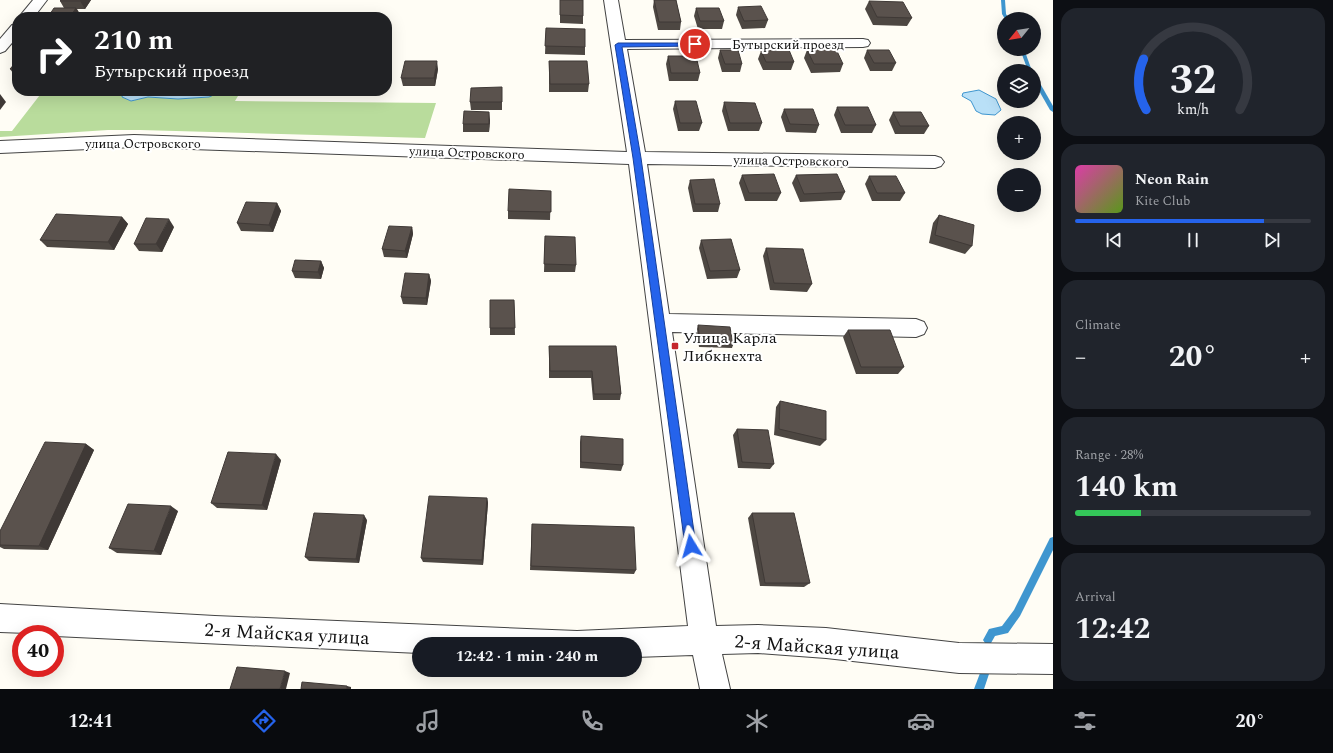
<!DOCTYPE html>
<meta charset="utf-8">
<style>
body{margin:0;font-family:Spectral,serif;background:#20242c;color:#f1f3f6;height:100vh;display:flex;flex-direction:column;font-size:15px;white-space:nowrap}
*{box-sizing:border-box;margin:0}
p{font-size:13px;color:#9ea1a6}
.icon{flex:none;width:22px;height:22px;fill:none;stroke:currentColor;stroke-width:2;stroke-linecap:round;stroke-linejoin:round}
.map{position:relative;flex:1;overflow:hidden}
.details{display:flex;flex-direction:column;gap:8px;padding:8px;background:#0d0f14;width:280px}
.details>*{flex:none}
.banner{position:absolute;left:12px;top:12px;width:380px;height:84px;border-radius:16px;box-shadow:0 4px 16px #0002;background:#202124;color:#fff;overflow:hidden}
.needle{width:26px;rotate:240deg}
.tools{position:absolute;left:997px;top:12px;display:grid;gap:8px}
.tools a{display:grid;place-items:center;width:44px;height:44px;border-radius:50%;background:#171b24;box-shadow:0 4px 16px #0002;font-size:20px}
.speed{position:absolute;left:12px;top:625px;display:flex;gap:8px;font-size:20px;font-weight:700;text-align:center}
.speed>*{display:grid;place-content:center;width:52px;height:52px;border-radius:50%;background:#171b24;box-shadow:0 4px 16px #0002;line-height:1}
.speed .limit{border:6px solid #d22;background:#fff;color:#111}
.pin{position:absolute;display:grid;place-items:center;width:34px;height:34px;color:#fff;margin:-17px;border:2px solid #fff;border-radius:50%;box-shadow:0 1px 4px #0007}
.me{position:absolute;width:44px;margin:-22px;rotate:352deg;stroke-linejoin:round;filter:drop-shadow(0 0 3px #0008)}
.turn{display:flex;align-items:center;gap:14px;height:84px;padding:0 16px;font-size:18px}
.turn .icon{width:52px;height:52px;stroke-width:2.5}
.turn b{display:block;font-size:28px;line-height:34px}
.big{font-size:30px;font-weight:700;line-height:1.1}
.details .widget{flex:1;display:flex;flex-direction:column;justify-content:center;gap:6px;min-width:0;padding:0 14px;border-radius:16px;background:#20242c}
.details .dial{align-items:center;gap:0}
.dial svg{height:104px;overflow:visible;fill:none;stroke:#363941;stroke-width:7;stroke-linecap:round;text-anchor:middle}
.dial text{fill:#f1f3f6;stroke:none}
.song{display:flex;align-items:center;gap:12px}
.cover{width:48px;height:48px;border-radius:6px;background:linear-gradient(135deg,hsl(320 70% 55%),hsl(90 70% 35%))}
.played{height:4px;border-radius:2px;background:linear-gradient(90deg,#2563eb 80%,#363941 80%)}
.keys{display:flex;justify-content:space-around;direction:ltr}
.heat{display:flex;justify-content:space-between;align-items:center;font-size:22px;direction:ltr}
.charge{height:6px;border-radius:3px;background:linear-gradient(90deg,#34c759 28%,#363941 0)}
.trip{position:absolute;left:412px;top:637px;width:230px;height:40px;border-radius:20px;background:#171b24;box-shadow:0 4px 16px #0002;font-weight:700;line-height:40px;text-align:center}
.dock{display:flex;height:64px;justify-content:space-around;align-items:center;background:#090b0e;color:#9ea1a6}
.dock .icon{width:28px;height:28px}
.dock .current{color:#2563eb}
.dock b{font-size:18px;color:#f1f3f6}
main{display:flex;flex:1;min-height:0}
.map>svg:first-child{display:block}
.forest{fill:#b9dc9c}
.water{fill:#b9e0f7;stroke:#3f96cf}
.lines{fill:none;stroke-linecap:round;stroke-linejoin:round}
.stream{fill:#3f96cf;fill-rule:evenodd}
.minor-casing{stroke:#444;stroke-width:2}
.minor{fill:#fff;fill-rule:evenodd}
.wall{fill:#4d4742}
.shaded-wall{fill:#3f3936}
.building{fill:#5a524d;stroke:#3f3936}
.route{fill:#2563eb;stroke:#184099}
.poi-dot{fill:#c4262e;stroke:#fff;stroke-width:1.5}
.labels{text-anchor:middle;stroke-width:4;stroke-linejoin:round;paint-order:stroke}
.far-street-label{font-size:13px;fill:#111;stroke:#fff}
.poi-label{font-size:16px;fill:#111;stroke:#fff;text-anchor:start}
.near-street-label{font-size:19px;fill:#111;stroke:#fff}
</style>
<main>
<div class="map">
<svg width="1053" height="689" viewBox="0 0 1053 689">
<rect width="100%" height="100%" fill="#fffdf5"/>
<path class="forest" d="M43,91h80l-1,6 9,4 17,-4 30,2 31,-2 14,-6h18l-6,10 201,2 -11,35 -285,-8h-32l-108,7v-6h12z"/>
<g class="water">
<path d="M979,90l17,9 5,11 -6,5 -13,-1 -6,-3 -5,-10 -9,-5 1,-3z"/>
<path d="M123,91h100l-14,6 -31,2 -30,-2 -17,4 -9,-4z"/>
</g>
<g class="lines">
<g class="stream">
<path d="M1001,0h4l1,14 3,5h-4l-3,-5z"/>
<path d="M1020,49h4l8,22h-4z"/>
<path d="M1034,76l3,2 16,28v6l-3,-2 -16,-28z"/>
<path d="M1053,537v13l-33,66 -12,17 -13,3 -4,7 -3,2 -3,-2 -2,-3 6,-11 13,-3 12,-16 36,-72z"/>
<path d="M985,666l3,2 2,3 -6,18h-10l8,-21z"/>
</g>
<defs>
<g id="minor">
<path d="M33,0h14l-13,17h-15z"/>
<path d="M604,0h14l7,40 238,-1 5,1 2,3 -2,3 -5,1 -236,2 18,103 290,4 6,2 3,4 -3,4 -6,2 -288,-4 22,150 247,5 8,3 3,6 -3,6 -8,3 -244,-5 44,294 42,-1 68,3 133,15 94,1v30l-94,-1 -133,-15 -68,-5 -36,1 8,35h-30l-7,-34 -58,2v-13h-216v9l-364,-17v-2l-55,-2v-28l215,12 362,15 111,-5 -59,-462 -495,-17 -134,6v-12l134,-6 493,17z"/>
<path d="M17,24v13l-12,14 -5,2v-14l12,-14z"/>
</g>
</defs>
<use href="#minor" class="minor-casing"/>
<use href="#minor" class="minor"/>
</g>
<g class="wall">
<path d="M61,0h30l-6,9h-8l4,7 -17,-8 -4,-7z"/>
<path d="M560,0h23v24l-23,-1z"/>
<path d="M654,0h22l5,22 -1,8h-22l-5,-23z"/>
<path d="M869,1l43,17 -5,8 -34,-1 -8,-16z"/>
<path d="M738,7l30,13 -3,8 -23,1 -6,-14z"/>
<path d="M696,8l28,13 -2,8h-24l-4,-13z"/>
<path d="M546,28l39,19v8l-40,-1z"/>
<path d="M720,50l22,14 -2,8h-18l-4,-14z"/>
<path d="M807,50l36,14 -3,8 -29,1 -7,-15z"/>
<path d="M867,50l29,13 -4,8h-22l-6,-13z"/>
<path d="M761,51l33,11 -3,8h-28l-5,-11z"/>
<path d="M668,56l32,17 -2,8h-29l-3,-17z"/>
<path d="M17,61v16h-1l-6,-8z"/>
<path d="M549,61l40,23 -1,8h-39z"/>
<path d="M438,69l-3,17h-32l-2,-8z"/>
<path d="M502,87v23h-31l-1,-8z"/>
<path d="M675,101l27,22 -3,8h-21l-5,-22z"/>
<path d="M724,102l38,21 -3,8h-31l-6,-20z"/>
<path d="M837,107l39,18 -4,8h-31l-7,-18z"/>
<path d="M784,109l35,16 -3,8 -30,-1 -5,-15z"/>
<path d="M893,112l36,14 -5,8h-29l-6,-14z"/>
<path d="M490,120l-1,12h-26v-8z"/>
<path d="M742,175l39,18 -4,8h-32l-6,-18z"/>
<path d="M796,175l49,17 -4,8 -41,2 -8,-19z"/>
<path d="M869,176l36,17 -5,8h-28l-7,-17z"/>
<path d="M690,180l30,24 -2,8h-25l-5,-24z"/>
<path d="M551,191l-1,29 -42,-1v-8z"/>
<path d="M277,203l4,8 -8,21 -32,-1 -4,-8z"/>
<path d="M939,215l33,31 -7,8 -36,-11 4,-20z"/>
<path d="M122,217l6,7 -14,26 -67,-3 -7,-7z"/>
<path d="M174,227l-12,25 -23,-1 -5,-7z"/>
<path d="M412,227l1,7 -6,24 -23,-1 -2,-8z"/>
<path d="M545,236l31,29 -1,7h-31z"/>
<path d="M701,240l39,30 -3,8 -30,1 -8,-31z"/>
<path d="M766,248l46,36 -5,8 -37,-2 -7,-34z"/>
<path d="M321,261l3,7 -3,11 -26,-1 -3,-7z"/>
<path d="M429,274l2,7 -4,24 -24,-1 -2,-7z"/>
<path d="M514,300l1,35h-25v-7z"/>
<path d="M698,325l35,20 -1,3 -33,-1 -2,-18z"/>
<path d="M848,330l56,37 -6,7h-42l-13,-37z"/>
<path d="M549,346h67l5,48 -1,6h-27l-2,-22h-42z"/>
<path d="M780,401l46,39 -6,6 -46,-11 2,-28z"/>
<path d="M737,429l37,35 -4,5 -32,-1 -5,-33z"/>
<path d="M581,436l42,29 -2,6 -41,-3v-26z"/>
<path d="M86,444l8,6 -46,100 -44,-1 -4,-2v-16z"/>
<path d="M281,460l-14,50 -50,-2 -6,-5z"/>
<path d="M487,498l1,5 -5,62 -60,-3 -2,-4z"/>
<path d="M178,511l-17,44 -44,-2 -8,-5z"/>
<path d="M752,513l58,70 -6,4 -44,-1 -12,-68z"/>
<path d="M367,520l-8,43 -50,-2 -4,-4z"/>
<path d="M532,524l104,46 -2,4 -104,-4z"/>
</g>
<g class="shaded-wall">
<path d="M81,0h10l-6,9 -5,-8z"/>
<path d="M76,8l5,8v1h-11z"/>
<path d="M437,61l1,8 -3,17 -1,-8z"/>
<path d="M0,94l6,8 -6,8z"/>
<path d="M489,112l1,8 -1,12z"/>
<path d="M277,203l4,8 -8,21 -4,-7z"/>
<path d="M122,217l6,7 -14,26 -6,-8z"/>
<path d="M169,219l5,8 -12,25 -6,-8z"/>
<path d="M412,227l1,7 -6,24 -2,-7z"/>
<path d="M321,261l3,7 -3,11 -3,-7z"/>
<path d="M429,274l2,7 -4,24 -1,-7z"/>
<path d="M86,444l8,6 -46,100 -9,-4z"/>
<path d="M276,454l5,6 -14,50 -5,-5z"/>
<path d="M487,498l1,5 -5,62 -1,-5z"/>
<path d="M171,506l7,5 -17,44 -7,-4z"/>
<path d="M364,515l3,5 -8,43 -3,-4z"/>
<path d="M285,671l5,2 -4,16h-6z"/>
<path d="M347,686l4,1v2h-4z"/>
</g>
<g class="building">
<path d="M61,0h20l-1,1h-20z"/>
<path d="M560,0h23v16l-23,-1z"/>
<path d="M654,0h22l5,22h-22z"/>
<path d="M869,1l34,1 9,16 -35,-1z"/>
<path d="M761,6l7,14 -24,1 -6,-14z"/>
<path d="M54,8h22l-6,9h-22z"/>
<path d="M696,8h23l5,13h-24z"/>
<path d="M546,28l39,1v18l-40,-1z"/>
<path d="M836,49l7,15h-29l-7,-14z"/>
<path d="M720,50h18l4,14h-17z"/>
<path d="M789,50l5,12h-28l-5,-11z"/>
<path d="M867,50h22l7,13h-22z"/>
<path d="M668,56h28l4,17h-29z"/>
<path d="M17,61v8h-7z"/>
<path d="M405,61h32l-3,17h-33z"/>
<path d="M549,61h38l2,23h-39z"/>
<path d="M502,87v15h-32l1,-14z"/>
<path d="M675,101h21l6,22h-22z"/>
<path d="M724,102l31,1 7,20h-32z"/>
<path d="M837,107h31l8,18h-31z"/>
<path d="M784,109h29l6,16 -29,-1z"/>
<path d="M464,111l25,1v12h-26z"/>
<path d="M893,112h28l8,14h-29z"/>
<path d="M774,174l7,19h-32l-7,-18z"/>
<path d="M837,174l8,18 -41,2 -8,-19z"/>
<path d="M869,176h27l9,17h-28z"/>
<path d="M714,179l6,25h-25l-5,-24z"/>
<path d="M509,189l42,2v21l-43,-1z"/>
<path d="M246,202l31,1 -8,22 -32,-2z"/>
<path d="M56,214l66,3 -14,25 -68,-2z"/>
<path d="M939,215l35,10 -2,21 -37,-11z"/>
<path d="M146,218l23,1 -13,25h-22z"/>
<path d="M389,226l23,1 -7,24 -23,-2z"/>
<path d="M545,236l30,1 1,28 -32,-1z"/>
<path d="M731,239l9,31 -30,1 -9,-31z"/>
<path d="M766,248l37,1 9,35 -38,-1z"/>
<path d="M295,260l26,1 -3,11 -26,-1z"/>
<path d="M405,273l24,1 -3,24 -25,-1z"/>
<path d="M490,300h24l1,28h-25z"/>
<path d="M698,325l32,2 3,18 -33,-2z"/>
<path d="M848,330h42l14,37h-43z"/>
<path d="M549,346h67l5,48h-27l-2,-23h-42z"/>
<path d="M780,401l46,10v29l-47,-11z"/>
<path d="M737,429l31,1 6,34 -32,-2z"/>
<path d="M581,436l42,3v26l-42,-3z"/>
<path d="M45,442l41,2 -47,102 -39,-1v-14z"/>
<path d="M228,452l48,2 -14,51 -51,-2z"/>
<path d="M429,496l58,2 -5,62 -61,-2z"/>
<path d="M128,504l43,2 -17,45 -45,-3z"/>
<path d="M314,513l50,2 -8,44 -51,-2z"/>
<path d="M752,513h42l16,70h-45z"/>
<path d="M532,524l102,3 2,43 -105,-4z"/>
<path d="M237,667l48,4 -5,18h-50z"/>
<path d="M302,682l45,4v3h-46z"/>
</g>
<path class="route" d="M618,43h77l3,1 -3,2 -73,1 19,111 55,388 -1,3 -4,2 -4,-2 -2,-3 -52,-388 -18,-113z"/>
<rect class="poi-dot" x="671" y="342" width="8" height="8" rx="2"/>
<g class="labels">
<g class="far-street-label">
<text x="788" y="49">Бутырский проезд</text>
<text x="143" y="148">улица Островского</text>
<text transform="translate(467 152) rotate(2)" y="5">улица Островского</text>
<text transform="translate(791 160) rotate(1)" y="5">улица Островского</text>
</g>
<g class="poi-label">
<text x="683" y="343">Улица Карла<tspan x="683" dy="18">Либкнехта</tspan></text>
</g>
<g class="near-street-label">
<text transform="translate(287 633) rotate(3)" y="7">2-я Майская улица</text>
<text transform="translate(817 646) rotate(4)" y="7">2-я Майская улица</text>
</g>
</g>
</svg>
<div class="tools">
<a><svg class="needle" viewBox="-14 -14 28 28"><path d="M0-13l5 13h-10z" fill="#e53935"/><path d="M0 13l5-13h-10z" fill="#9ea1a6"/></svg></a>
<a><svg class="icon" aria-label="layers" viewBox="0 0 24 24"><path d="M12 4l9 5-9 5-9-5zM3 14l9 5 9-5"/></svg></a>
<a>+</a>
<a>−</a>
</div>
<div class="speed"><div class="limit">40</div></div>
<div class="pin" style="left:695px;top:44px;background:#d93025"><svg class="icon" aria-label="arrive" viewBox="0 0 24 24"><path d="M6 21V4h12l-3 4 3 4H6"/></svg></div>
<svg class="me" style="left:691px;top:546px" viewBox="-20 -20 40 40"><path d="M0-17L14 15 0 8-14 15z" fill="#2563eb" stroke="#fff" stroke-width="4"/></svg>
<div class="trip">12:42 · 1 min · 240 m</div>
<div class="banner">
<div class="turn"><svg class="icon" aria-label="right" viewBox="0 0 24 24"><path d="M7 20v-9h11M14 6l5 5-5 5"/></svg><div><b>210 m</b>Бутырский проезд</div></div>
</div>
</div>
<section class="details">
<div class="widget dial"><svg viewBox="0 0 100 80">
<path d="M14 69A42 42 0 1 1 86 69"/>
<path d="M14 69A42 42 0 0 1 12 30" stroke="#2563eb"/>
<text x="50" y="56" font-size="32" font-weight="700">32</text>
<text x="50" y="72" font-size="11">km/h</text>
</svg></div>
<div class="widget">
<div class="song"><i class="cover"></i><div><b>Neon Rain</b><p>Kite Club</p></div></div>
<div class="played"></div>
<div class="keys"><svg class="icon" aria-label="previous" viewBox="0 0 24 24"><path d="M18 5L8 12l10 7zM5 5v14"/></svg><svg class="icon" aria-label="pause" viewBox="0 0 24 24"><path d="M8 5v14M16 5v14"/></svg><svg class="icon" aria-label="next" viewBox="0 0 24 24"><path d="M6 5l10 7-10 7zM19 5v14"/></svg></div>
</div>
<div class="widget"><p>Climate</p>
<div class="heat"><a>−</a><b class="big">20°</b><a>+</a></div>
</div>
<div class="widget"><p>Range · 28%</p><b class="big">140 km</b><div class="charge"></div></div>
<div class="widget"><p>Arrival</p><b class="big">12:42</b></div>
</section>
</main>
<nav class="dock">
<b>12:41</b>
<svg class="icon current" aria-label="directions" viewBox="0 0 24 24"><path d="M12 3l9 9-9 9-9-9zM9 14v-3h6M13 9l2 2-2 2"/></svg>
<svg class="icon" aria-label="music" viewBox="0 0 24 24"><path d="M9 18V5l10-2v13"/><circle cx="6" cy="18" r="3"/><circle cx="16" cy="16" r="3"/></svg>
<svg class="icon" aria-label="phone" viewBox="0 0 24 24"><path d="M5 4h4l2 5-3 2q2 4 5 5l2-3 5 2v4C11 20 4 13 5 4z"/></svg>
<svg class="icon" aria-label="climate" viewBox="0 0 24 24"><path d="M12 3v18M4 7l16 10M4 17L20 7"/></svg>
<svg class="icon" aria-label="car" viewBox="0 0 24 24"><path d="M5 17H2v-5l4-1 3-4h7l3 4 3 1v5h-3M9 17h6M6 11h13"/><circle cx="7" cy="17" r="2"/><circle cx="17" cy="17" r="2"/></svg>
<svg class="icon" aria-label="filters" viewBox="0 0 24 24"><path d="M4 7h16M4 17h16"/><circle cx="9" cy="7" r="2"/><circle cx="15" cy="17" r="2"/></svg>
<b>20°</b>
</nav>
